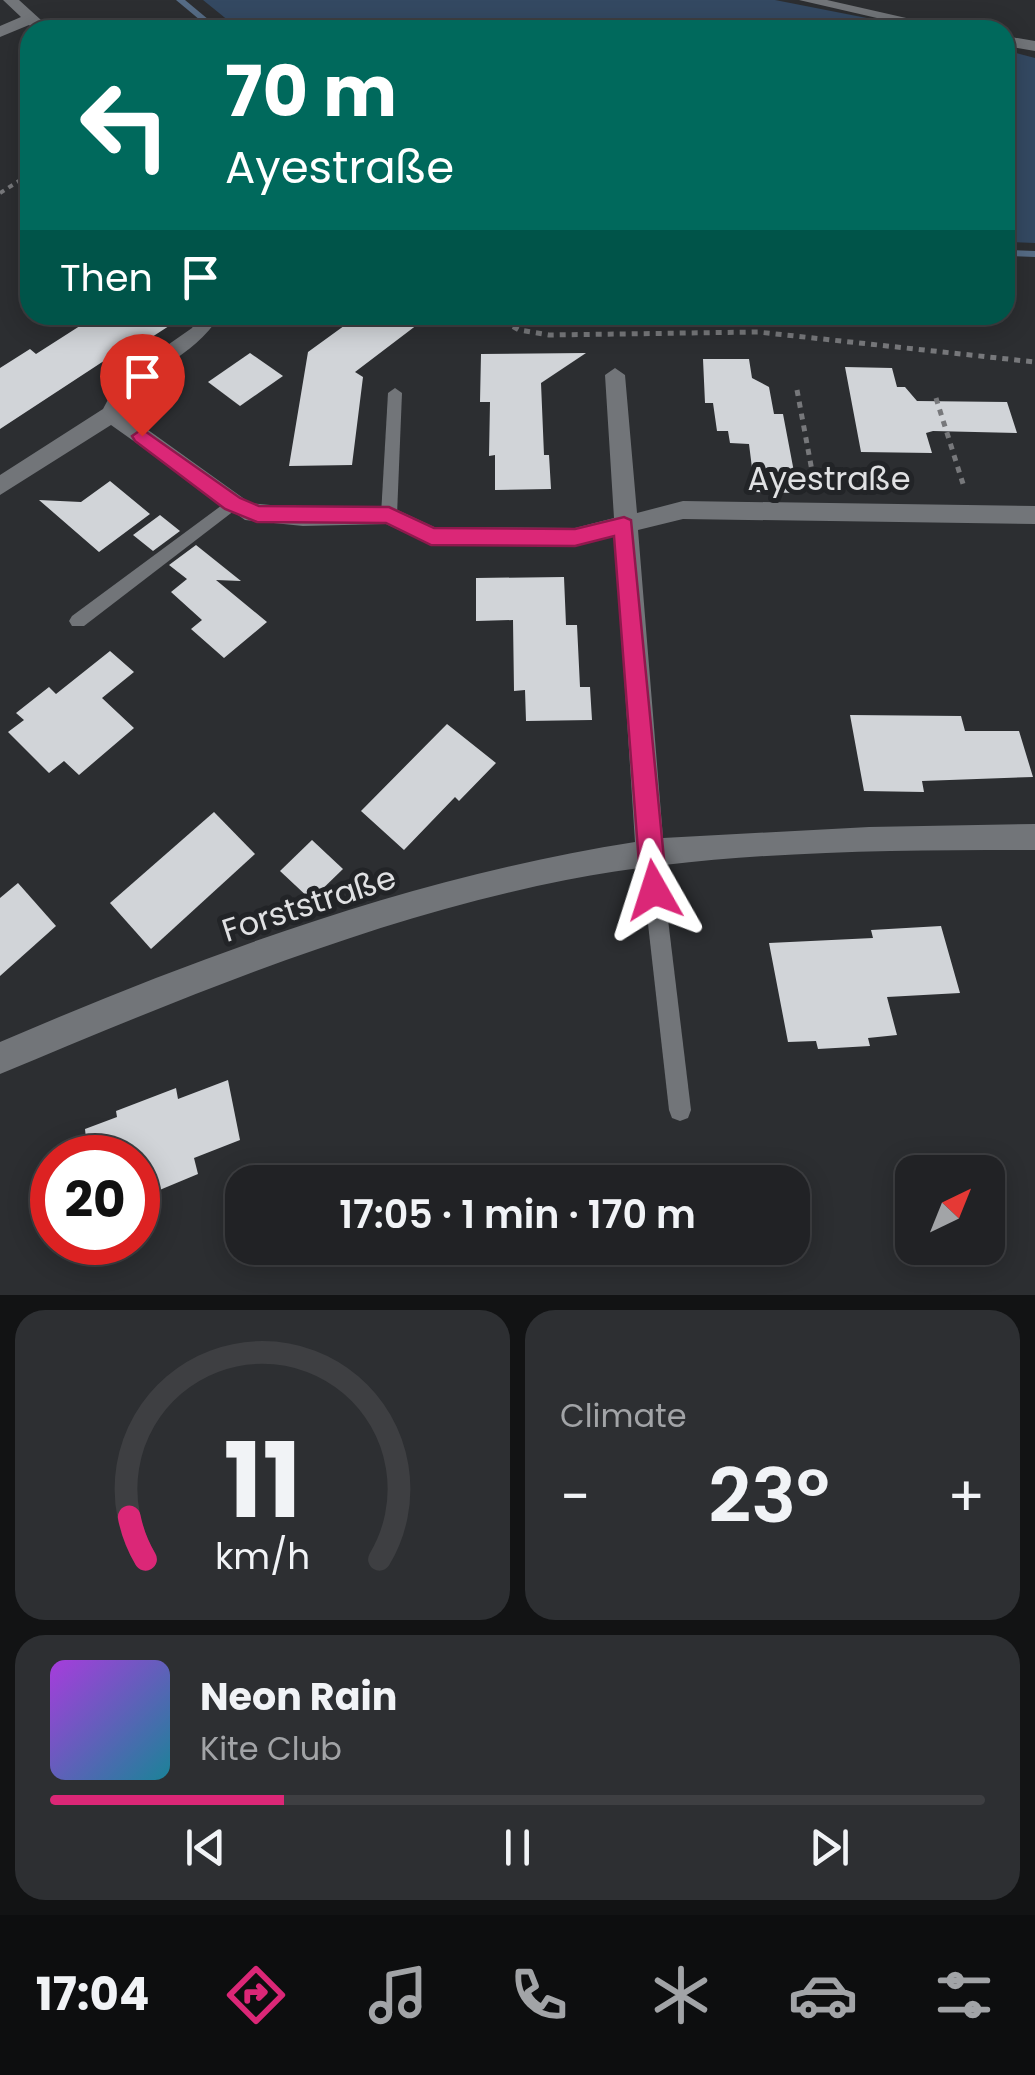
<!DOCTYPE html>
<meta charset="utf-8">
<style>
body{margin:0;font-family:Poppins,sans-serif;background:#2d2f32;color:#f1f3f6;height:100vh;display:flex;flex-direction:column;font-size:38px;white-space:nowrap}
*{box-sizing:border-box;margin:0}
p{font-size:32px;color:#a2a4a7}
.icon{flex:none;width:55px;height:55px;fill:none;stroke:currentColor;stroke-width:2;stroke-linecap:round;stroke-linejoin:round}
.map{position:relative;height:1295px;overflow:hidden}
.details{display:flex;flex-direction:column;gap:15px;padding:15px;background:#121314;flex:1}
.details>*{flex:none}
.guide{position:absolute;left:20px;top:20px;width:995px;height:305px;border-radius:30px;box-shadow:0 5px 25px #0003,0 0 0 2px #3e3f42;background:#00695c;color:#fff;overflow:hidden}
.needle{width:65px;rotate:43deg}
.controls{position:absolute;left:895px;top:1155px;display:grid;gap:20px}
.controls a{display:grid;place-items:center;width:110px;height:110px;border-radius:20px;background:#212225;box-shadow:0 5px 25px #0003,0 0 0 2px #3e3f42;font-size:50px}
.speed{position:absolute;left:30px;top:1135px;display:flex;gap:20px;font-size:50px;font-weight:700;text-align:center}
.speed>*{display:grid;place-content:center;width:130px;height:130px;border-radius:50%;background:#212225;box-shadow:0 5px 25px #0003,0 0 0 2px #3e3f42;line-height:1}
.speed .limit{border:15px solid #d22;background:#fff;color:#111}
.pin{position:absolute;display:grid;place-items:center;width:85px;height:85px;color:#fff;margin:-102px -42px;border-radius:50% 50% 50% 0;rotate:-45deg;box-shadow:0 0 10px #0007}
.pin .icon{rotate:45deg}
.me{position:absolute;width:110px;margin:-55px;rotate:354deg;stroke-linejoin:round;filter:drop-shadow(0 0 8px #0008)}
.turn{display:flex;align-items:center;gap:35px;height:210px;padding:0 40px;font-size:45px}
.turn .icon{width:130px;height:130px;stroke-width:2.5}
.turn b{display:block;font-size:70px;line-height:85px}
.then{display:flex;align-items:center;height:95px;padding:0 40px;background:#0003;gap:20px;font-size:38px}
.big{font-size:75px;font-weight:600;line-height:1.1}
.details .card{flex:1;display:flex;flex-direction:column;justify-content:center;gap:15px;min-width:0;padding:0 35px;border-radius:30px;background:#2d2f32}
.details .dial{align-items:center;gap:0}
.dial svg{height:260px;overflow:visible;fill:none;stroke:#3e3f42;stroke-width:7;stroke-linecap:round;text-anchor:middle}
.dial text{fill:#f1f3f6;stroke:none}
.song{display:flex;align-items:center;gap:30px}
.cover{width:120px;height:120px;border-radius:15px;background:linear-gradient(135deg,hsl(280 70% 55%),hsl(190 70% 35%))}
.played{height:10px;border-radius:5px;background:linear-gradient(90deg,#db2777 25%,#3e3f42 25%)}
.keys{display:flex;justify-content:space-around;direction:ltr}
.heat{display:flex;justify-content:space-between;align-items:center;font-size:55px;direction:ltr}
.details .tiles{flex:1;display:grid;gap:15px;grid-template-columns:1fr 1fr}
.card:last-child{grid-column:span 2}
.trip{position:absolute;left:225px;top:1165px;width:585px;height:100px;border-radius:30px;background:#212225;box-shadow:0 5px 25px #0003,0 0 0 2px #3e3f42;font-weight:600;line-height:100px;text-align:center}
.menu{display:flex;height:160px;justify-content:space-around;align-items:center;background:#0d0e0f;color:#a2a4a7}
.menu .icon{width:70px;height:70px}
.menu .current{color:#db2777}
.menu b{font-size:45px;color:#f1f3f6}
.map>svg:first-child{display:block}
.green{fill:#344962}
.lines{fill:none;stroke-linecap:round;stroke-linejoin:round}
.stream{fill:#566c86;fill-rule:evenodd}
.building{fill:#d1d4d8}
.path-far1{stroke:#77787b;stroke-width:4;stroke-dasharray:5 5;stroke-linecap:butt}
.path{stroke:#77787b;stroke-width:5;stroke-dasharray:6 6;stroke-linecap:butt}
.service{fill:#727579;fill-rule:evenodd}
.minor{fill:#727579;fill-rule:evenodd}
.route{fill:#db2777;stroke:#8e194d;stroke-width:2.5}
.labels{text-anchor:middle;stroke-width:10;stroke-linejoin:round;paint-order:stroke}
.street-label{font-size:32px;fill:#e0e1e3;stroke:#222427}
</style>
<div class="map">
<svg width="1035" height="1295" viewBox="0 0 1035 1295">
<rect width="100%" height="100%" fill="#2c2e31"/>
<g class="green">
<path d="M203,0h572l153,30h-688z"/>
<path d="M1005,50l30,8v185l-30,-1z"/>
<path d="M520,315h193l3,1 -9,8 -168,1z"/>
</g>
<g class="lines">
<g class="stream">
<path d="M176,0h9l36,30h-9z"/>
<path d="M1005,250l30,1v6l-30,-1z"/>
</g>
</g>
<g class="building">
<path d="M97,315h89l-65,42 -5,-4 -116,76v-61l30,-19 6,5z"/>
<path d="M359,315h71l-75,57 8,5 -11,88 -63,1 19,-114z"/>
<path d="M250,353l33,23 -43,30 -32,-24z"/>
<path d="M586,353l-45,30 3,72h5l2,34 -56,1v-35l-6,1 1,-54h-10l1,-48z"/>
<path d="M703,359h46l3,19 17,9 5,27h9l15,79 -43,-1 -6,-48 -19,-1 -2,-12h-11l-4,-28h-8z"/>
<path d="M845,367l47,1 5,19h8l12,14 90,1 10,31 -84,-2 -7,2 6,20 -71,-1z"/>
<path d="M110,481l40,33 -51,38 -60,-52 42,2z"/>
<path d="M160,515l20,16 -27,20 -20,-16z"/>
<path d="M196,545l45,36 -25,-1 51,42 -43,36 -33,-29 11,-9 -31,-28 16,-13 -18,-14z"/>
<path d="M564,577l2,48h11l3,62h10l2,33 -66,1 -1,-31 -11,1 -1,-71 -37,1v-43z"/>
<path d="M110,651l24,21 -32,26 32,30 -55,47 -15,-14 -15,12 -41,-41 16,-12 -8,-7 33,-26 7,7z"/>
<path d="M850,715l111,1 4,15h54l14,46 -111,4 2,11 -60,-1z"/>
<path d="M447,724l49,39 -37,38 -4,-4 -51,53 -43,-39z"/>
<path d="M214,812l41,42 -104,95 -41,-46z"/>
<path d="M312,840l31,29 -32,31 -31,-29z"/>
<path d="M18,883l38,43 -56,50v-78z"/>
<path d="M941,926l19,67 -73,4 10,38 -29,3 2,8 -52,3 -2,-8 -28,1 -19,-99 104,-5 -2,-8z"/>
<path d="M228,1080l12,60 -46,18 4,16 -60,25v-41h-50l-3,-29 32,-12 -1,-6 60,-23 2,11z"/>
</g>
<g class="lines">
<path class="path-far1" d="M0,193l30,-19"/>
<g class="path">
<path d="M492,315l27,15 30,5 209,-3 277,30"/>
<path d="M797,390l18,97"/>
<path d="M936,398l28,89"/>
</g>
<g class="service">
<path d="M229,315h25l12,6 -7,5 -28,-8z"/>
<path d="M395,388l7,5 -5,122 -8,6 -8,-6 7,-122z"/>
<path d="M233,497l6,2 2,4 -2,4 -155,119h-12l-3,-5 3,-5z"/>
<path d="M650,843l7,3 3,7 31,257 -3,8 -8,3 -8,-3 -3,-8 -29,-257 3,-7z"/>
</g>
<g class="minor">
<path d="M3,0h16l33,30h-17l-6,-5 -29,12v-11l21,-9z"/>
<path d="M799,0h28l132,30h-30z"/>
<path d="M1005,36l30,5v10l-30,-5z"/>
<path d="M200,315h20c-28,46 -74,50 -97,97l127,91 53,5 86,-2 45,21 141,1 39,-10 -9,-143 10,-7 10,7 12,138 46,-12 352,5v18l-352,-5 -45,11 25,308 206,-11 166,-3v26c-155,0 -317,1 -469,30 -197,39 -381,117 -566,194v-32c205,-88 413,-165 635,-200l-20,-306 -40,10 -144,-1 -45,-21 -83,2 -58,-6 -134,-95 -111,70v-20l103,-66 16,-30 73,-51z"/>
</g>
</g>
<path class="route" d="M142,429l98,69 19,8 130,1 45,21 141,1 49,-12 7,3 36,370 -3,9 -10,3 -9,-3 -4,-9 -27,-354 -39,10 -144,-1 -45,-22 -129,-1 -32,-13 -90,-68 -3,-5z"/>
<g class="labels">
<g class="street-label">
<text x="829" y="490">Ayestraße</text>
<text transform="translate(309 904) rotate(-18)" y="11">Forststraße</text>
</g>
</g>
</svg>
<div class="controls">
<a><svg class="needle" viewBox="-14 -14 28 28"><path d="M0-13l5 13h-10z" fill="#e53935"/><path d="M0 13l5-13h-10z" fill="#a2a4a7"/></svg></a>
</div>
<div class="speed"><div class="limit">20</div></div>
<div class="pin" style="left:142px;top:436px;background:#d93025"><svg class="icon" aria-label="arrive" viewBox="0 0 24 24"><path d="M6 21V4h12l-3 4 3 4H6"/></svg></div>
<svg class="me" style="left:654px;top:890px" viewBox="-20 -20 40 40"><path d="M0-17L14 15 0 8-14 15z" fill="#db2777" stroke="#fff" stroke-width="4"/></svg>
<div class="trip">17:05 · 1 min · 170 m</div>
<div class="guide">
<div class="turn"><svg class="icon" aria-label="left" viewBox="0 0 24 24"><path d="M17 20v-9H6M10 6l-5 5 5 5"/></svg><div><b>70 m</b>Ayestraße</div></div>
<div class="then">Then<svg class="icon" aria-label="arrive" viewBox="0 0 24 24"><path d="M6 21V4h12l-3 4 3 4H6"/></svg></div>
</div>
</div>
<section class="details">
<div class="tiles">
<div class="card dial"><svg viewBox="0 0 100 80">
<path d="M14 69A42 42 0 1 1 86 69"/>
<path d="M14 69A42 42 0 0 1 9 56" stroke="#db2777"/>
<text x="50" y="56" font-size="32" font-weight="700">11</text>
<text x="50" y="72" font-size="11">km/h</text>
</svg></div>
<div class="card"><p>Climate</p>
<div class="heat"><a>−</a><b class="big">23°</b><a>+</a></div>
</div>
<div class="card">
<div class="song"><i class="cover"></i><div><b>Neon Rain</b><p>Kite Club</p></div></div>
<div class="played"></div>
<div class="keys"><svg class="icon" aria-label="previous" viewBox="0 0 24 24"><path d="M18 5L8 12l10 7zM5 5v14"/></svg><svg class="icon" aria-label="pause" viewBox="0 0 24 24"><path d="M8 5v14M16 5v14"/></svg><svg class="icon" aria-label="next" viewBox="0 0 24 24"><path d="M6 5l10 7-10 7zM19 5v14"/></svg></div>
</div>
</div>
</section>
<nav class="menu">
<b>17:04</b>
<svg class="icon current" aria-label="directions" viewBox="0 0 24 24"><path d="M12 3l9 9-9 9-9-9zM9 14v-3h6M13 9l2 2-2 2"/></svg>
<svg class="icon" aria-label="music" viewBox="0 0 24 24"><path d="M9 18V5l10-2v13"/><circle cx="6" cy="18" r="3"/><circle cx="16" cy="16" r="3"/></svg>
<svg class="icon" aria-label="phone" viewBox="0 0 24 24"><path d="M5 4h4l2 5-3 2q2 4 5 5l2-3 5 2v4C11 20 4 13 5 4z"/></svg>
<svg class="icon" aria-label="climate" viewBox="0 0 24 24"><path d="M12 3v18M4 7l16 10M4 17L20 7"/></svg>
<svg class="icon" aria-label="car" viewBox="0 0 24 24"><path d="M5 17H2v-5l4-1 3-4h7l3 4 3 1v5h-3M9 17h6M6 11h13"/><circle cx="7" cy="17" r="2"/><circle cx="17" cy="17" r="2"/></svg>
<svg class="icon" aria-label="filters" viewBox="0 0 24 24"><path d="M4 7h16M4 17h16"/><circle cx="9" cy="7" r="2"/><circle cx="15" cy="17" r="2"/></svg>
</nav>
